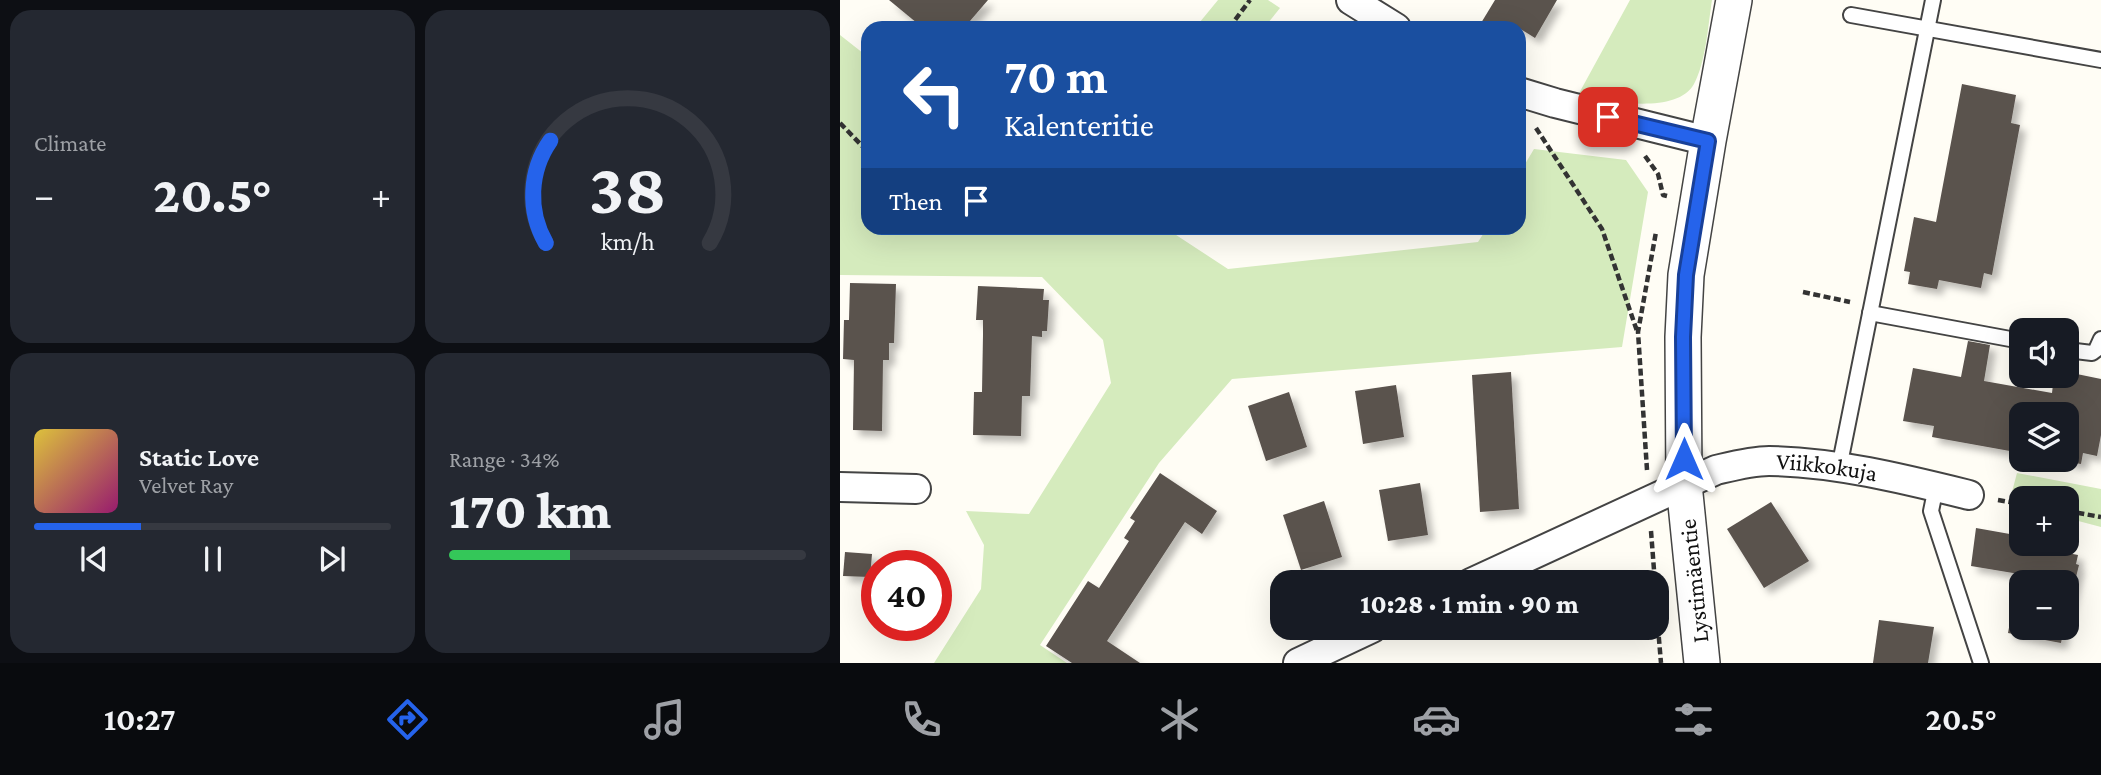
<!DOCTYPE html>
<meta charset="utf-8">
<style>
body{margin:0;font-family:"Crimson Pro",serif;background:#242831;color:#f1f3f6;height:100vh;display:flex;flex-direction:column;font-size:26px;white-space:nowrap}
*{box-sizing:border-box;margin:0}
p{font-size:23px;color:#9ea1a6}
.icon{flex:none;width:38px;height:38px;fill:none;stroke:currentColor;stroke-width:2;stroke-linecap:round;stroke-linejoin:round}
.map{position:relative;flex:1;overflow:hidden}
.panel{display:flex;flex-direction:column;gap:10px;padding:10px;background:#0d0f14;width:840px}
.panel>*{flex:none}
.top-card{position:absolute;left:21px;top:21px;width:665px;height:214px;border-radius:21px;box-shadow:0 7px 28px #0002;background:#1a4fa0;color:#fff;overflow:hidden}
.tools{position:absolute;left:1169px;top:318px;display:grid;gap:14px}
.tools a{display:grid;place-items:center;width:70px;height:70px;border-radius:14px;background:#171b24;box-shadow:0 7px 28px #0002;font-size:35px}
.speed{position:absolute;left:21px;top:550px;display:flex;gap:14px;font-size:35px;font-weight:700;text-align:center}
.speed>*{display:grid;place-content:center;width:91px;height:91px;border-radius:50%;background:#171b24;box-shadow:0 7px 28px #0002;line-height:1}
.speed .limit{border:10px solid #d22;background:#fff;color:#111}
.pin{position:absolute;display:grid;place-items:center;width:60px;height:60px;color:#fff;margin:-30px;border-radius:14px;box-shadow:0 4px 10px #0006}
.me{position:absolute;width:77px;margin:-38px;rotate:0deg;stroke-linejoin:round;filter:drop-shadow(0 0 5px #0008)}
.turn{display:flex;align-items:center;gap:24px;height:147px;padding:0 28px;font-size:32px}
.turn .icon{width:91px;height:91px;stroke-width:2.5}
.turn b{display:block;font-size:49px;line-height:60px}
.then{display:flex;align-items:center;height:66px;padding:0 28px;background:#0003;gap:14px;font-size:26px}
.big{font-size:52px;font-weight:800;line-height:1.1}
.panel .card{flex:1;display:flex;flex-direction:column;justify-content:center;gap:10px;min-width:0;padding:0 24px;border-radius:21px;background:#242831}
.panel .dial{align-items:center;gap:0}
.dial svg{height:182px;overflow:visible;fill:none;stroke:#363941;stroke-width:7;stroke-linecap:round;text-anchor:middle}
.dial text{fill:#f1f3f6;stroke:none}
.song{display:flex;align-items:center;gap:21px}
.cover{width:84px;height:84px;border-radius:10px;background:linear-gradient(135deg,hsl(50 70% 55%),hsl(320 70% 35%))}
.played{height:7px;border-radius:4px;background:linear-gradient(90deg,#2563eb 30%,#363941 30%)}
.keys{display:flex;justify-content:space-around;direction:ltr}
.heat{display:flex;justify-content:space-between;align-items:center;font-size:38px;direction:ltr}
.charge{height:10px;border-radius:5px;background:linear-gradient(90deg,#34c759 34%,#363941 0)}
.panel .tiles{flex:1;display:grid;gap:10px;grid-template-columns:repeat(2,1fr)}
.trip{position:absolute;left:430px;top:570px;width:399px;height:70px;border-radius:21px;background:#171b24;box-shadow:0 7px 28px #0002;font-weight:800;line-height:70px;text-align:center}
.tabs{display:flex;height:112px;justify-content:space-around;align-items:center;background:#090b0e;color:#9ea1a6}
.tabs .icon{width:49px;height:49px}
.tabs .selected{color:#2563eb}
.tabs b{font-size:32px;color:#f1f3f6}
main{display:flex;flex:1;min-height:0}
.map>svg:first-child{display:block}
.green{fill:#d5ebbd}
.building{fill:#5a524d;filter:url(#shadow)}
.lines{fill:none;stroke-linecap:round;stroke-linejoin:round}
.service-casing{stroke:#444;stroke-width:18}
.minor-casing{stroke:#444;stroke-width:32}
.tertiary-casing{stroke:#444;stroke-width:38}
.path{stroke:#333;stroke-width:4.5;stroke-dasharray:7 3.5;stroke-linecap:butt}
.service{stroke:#fff;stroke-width:14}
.minor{stroke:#fff;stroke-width:28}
.tertiary{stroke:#fff;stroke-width:35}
.route-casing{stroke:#184099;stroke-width:18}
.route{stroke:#2563eb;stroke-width:12}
.labels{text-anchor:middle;stroke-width:7;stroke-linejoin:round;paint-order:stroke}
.street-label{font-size:24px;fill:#111;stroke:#fff}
</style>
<main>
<section class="panel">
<div class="tiles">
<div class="card"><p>Climate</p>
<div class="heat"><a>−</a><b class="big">20.5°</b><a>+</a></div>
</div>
<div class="card dial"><svg viewBox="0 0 100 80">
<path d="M14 69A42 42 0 1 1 86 69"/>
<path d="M14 69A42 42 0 0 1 16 24" stroke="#2563eb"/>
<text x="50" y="56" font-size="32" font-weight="700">38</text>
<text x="50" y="72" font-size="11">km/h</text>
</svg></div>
<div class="card">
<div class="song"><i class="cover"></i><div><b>Static Love</b><p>Velvet Ray</p></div></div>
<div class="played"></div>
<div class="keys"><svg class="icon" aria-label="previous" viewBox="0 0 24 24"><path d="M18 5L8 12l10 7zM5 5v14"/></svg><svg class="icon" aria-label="pause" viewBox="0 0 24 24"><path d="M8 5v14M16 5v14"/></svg><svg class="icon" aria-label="next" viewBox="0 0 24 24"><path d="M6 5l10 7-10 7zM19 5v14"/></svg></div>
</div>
<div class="card"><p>Range · 34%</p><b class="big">170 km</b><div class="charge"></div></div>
</div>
</section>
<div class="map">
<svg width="1261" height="663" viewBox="0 0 1261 663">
<defs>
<filter id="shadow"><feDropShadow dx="6" dy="6" stdDeviation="3.5" flood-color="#0004"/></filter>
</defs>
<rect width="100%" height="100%" fill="#fffdf5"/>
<g class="green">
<path d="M378,0h50l12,8 -16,20h-69z"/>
<path d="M790,0h82c-4,25 -6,62 -18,84 -18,32 -87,16 -117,13z"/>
<path d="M0,35l28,22v171h301l1,3 58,38 250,-27 9,-14h32v-54l15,-25 92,11 22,32 -26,155 -390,32 -73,84 -119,182 27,18h-133l47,-74 3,-44 -18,-34 63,3 82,-131 -8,-43 -61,-63 -202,-2z"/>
<path d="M1177,473l84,16v38l-34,-9v-19h-46v7l-12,-3z"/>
</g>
<g class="building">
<path d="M49,0h99l-24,28h-41z"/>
<path d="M655,0h62l-22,38 -16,-10h-41z"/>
<path d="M1122,84l54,11 -5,28 9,2 -28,150 -8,-2 -3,15 -42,-8 -2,9 -29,-5 2,-12 -6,-1 10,-54 22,5z"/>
<path d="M10,283l46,1 -2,59h-5v17h-6l-1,71 -29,-1 1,-70 -11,-1 1,-39h5z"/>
<path d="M138,286l66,3 -1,11h6l-2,31h-5v6l-10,-1 -2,60h-8l-1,40 -48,-1 1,-43h8l1,-57v-15h-7z"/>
<path d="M1128,341l22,4 -6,36 68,12 2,-17h13v-4l34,7v56l-4,21 -14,-3 -2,11 -23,-4h9v-45h-46v38l-89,-16 2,-11 -31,-5 10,-53 48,9z"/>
<path d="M671,372l8,137 -39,3 -8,-137z"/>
<path d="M556,385l8,52 -41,7 -8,-53z"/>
<path d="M449,392l18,55 -41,14 -18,-55z"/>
<path d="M320,473l57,38 -15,23 -17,-12 -78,119 33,22h-68l-26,-17 42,-65 11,7 30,-47 -5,-3 11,-17 -5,-3z"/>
<path d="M580,483l8,52 -40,6 -9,-51z"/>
<path d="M484,501l18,56 -41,13 -18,-55z"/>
<path d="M931,502l38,59 -45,27 -37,-59z"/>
<path d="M1136,528l45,8v8l57,11 -2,9 3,1 -12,49v-31h-46v45h43l-3,15 -53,-10 11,-59 -48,-8z"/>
<path d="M5,552l27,2 -2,23 -27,-1z"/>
<path d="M1039,620l55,7 -6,36h-55z"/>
</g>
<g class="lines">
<defs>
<g id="service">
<path d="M1011,15l250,45"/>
<path d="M1030,313l151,28"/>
<path d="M1227,350l25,3 4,-3 5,-11"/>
<path d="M999,468l94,-468"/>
<path d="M1096,487l-5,24 50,152"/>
</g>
<g id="minor">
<path d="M511,0l45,28"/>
<path d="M679,92l36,11 153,38"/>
<path d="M0,487l76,2"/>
<path id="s1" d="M631,583l245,-113c17,-4 36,-9 53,-9 67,1 135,18 200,34"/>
<path d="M458,663l74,-35"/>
</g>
<path id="tertiary" d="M862,663l-18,-179 -1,-147 3,-62 22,-134 26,-141"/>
</defs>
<use href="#service" class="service-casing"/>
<use href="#minor" class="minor-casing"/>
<use href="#tertiary" class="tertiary-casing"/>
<g class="path">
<path d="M389,28l21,-28"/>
<path d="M0,123l28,29"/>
<path d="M696,128l66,101 35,102"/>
<path d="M805,156l13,18 5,21 4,1"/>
<path d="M167,229l29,-1"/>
<path d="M963,292l47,10"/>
<path d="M807,470l-9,-138 18,-100"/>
<path d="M1158,500l23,4"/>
<path d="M1227,511l34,6"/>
<path d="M811,531l4,52"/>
<path d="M817,616l4,47"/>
</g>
<use href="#service" class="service"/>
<use href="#minor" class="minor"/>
<use href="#tertiary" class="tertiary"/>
</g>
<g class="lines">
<defs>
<path id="route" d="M768,117l100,24 -22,134 -3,62 1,122"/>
</defs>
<use href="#route" class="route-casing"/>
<use href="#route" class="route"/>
</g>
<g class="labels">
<g class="street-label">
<text dy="8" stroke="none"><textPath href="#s1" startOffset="382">Viikkokuja</textPath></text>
<text transform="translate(854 581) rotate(-96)" y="8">Lystimäentie</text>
</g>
</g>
</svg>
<div class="tools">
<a><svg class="icon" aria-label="sound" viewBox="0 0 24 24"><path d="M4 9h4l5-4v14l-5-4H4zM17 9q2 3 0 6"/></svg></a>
<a><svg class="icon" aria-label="layers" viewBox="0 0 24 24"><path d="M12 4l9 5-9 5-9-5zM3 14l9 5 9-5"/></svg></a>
<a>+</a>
<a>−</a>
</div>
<div class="speed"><div class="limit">40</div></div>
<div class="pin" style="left:768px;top:117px;background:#d93025"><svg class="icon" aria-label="arrive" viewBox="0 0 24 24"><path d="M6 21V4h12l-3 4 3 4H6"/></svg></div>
<svg class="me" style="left:844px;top:459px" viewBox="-20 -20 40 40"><path d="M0-17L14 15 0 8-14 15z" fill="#2563eb" stroke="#fff" stroke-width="4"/></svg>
<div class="trip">10:28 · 1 min · 90 m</div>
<div class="top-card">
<div class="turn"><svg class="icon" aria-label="left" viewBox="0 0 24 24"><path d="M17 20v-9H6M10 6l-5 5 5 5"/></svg><div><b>70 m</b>Kalenteritie</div></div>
<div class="then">Then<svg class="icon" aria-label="arrive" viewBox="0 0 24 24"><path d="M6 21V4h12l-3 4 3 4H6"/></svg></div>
</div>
</div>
</main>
<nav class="tabs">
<b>10:27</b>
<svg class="icon selected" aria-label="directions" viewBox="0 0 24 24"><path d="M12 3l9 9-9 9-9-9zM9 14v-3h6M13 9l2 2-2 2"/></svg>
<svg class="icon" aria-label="music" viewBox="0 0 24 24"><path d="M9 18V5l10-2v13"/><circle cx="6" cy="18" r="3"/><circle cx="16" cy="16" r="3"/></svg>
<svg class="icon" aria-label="phone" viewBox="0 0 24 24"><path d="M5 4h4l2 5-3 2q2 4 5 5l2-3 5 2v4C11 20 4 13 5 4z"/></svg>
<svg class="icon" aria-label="climate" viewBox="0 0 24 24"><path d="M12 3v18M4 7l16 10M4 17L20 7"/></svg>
<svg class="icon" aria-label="car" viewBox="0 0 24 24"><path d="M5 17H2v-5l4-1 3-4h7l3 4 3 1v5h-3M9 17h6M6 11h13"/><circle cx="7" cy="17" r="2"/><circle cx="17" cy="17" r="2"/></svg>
<svg class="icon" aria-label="filters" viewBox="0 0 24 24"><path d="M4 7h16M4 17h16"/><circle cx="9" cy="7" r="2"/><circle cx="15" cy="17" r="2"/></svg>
<b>20.5°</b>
</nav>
